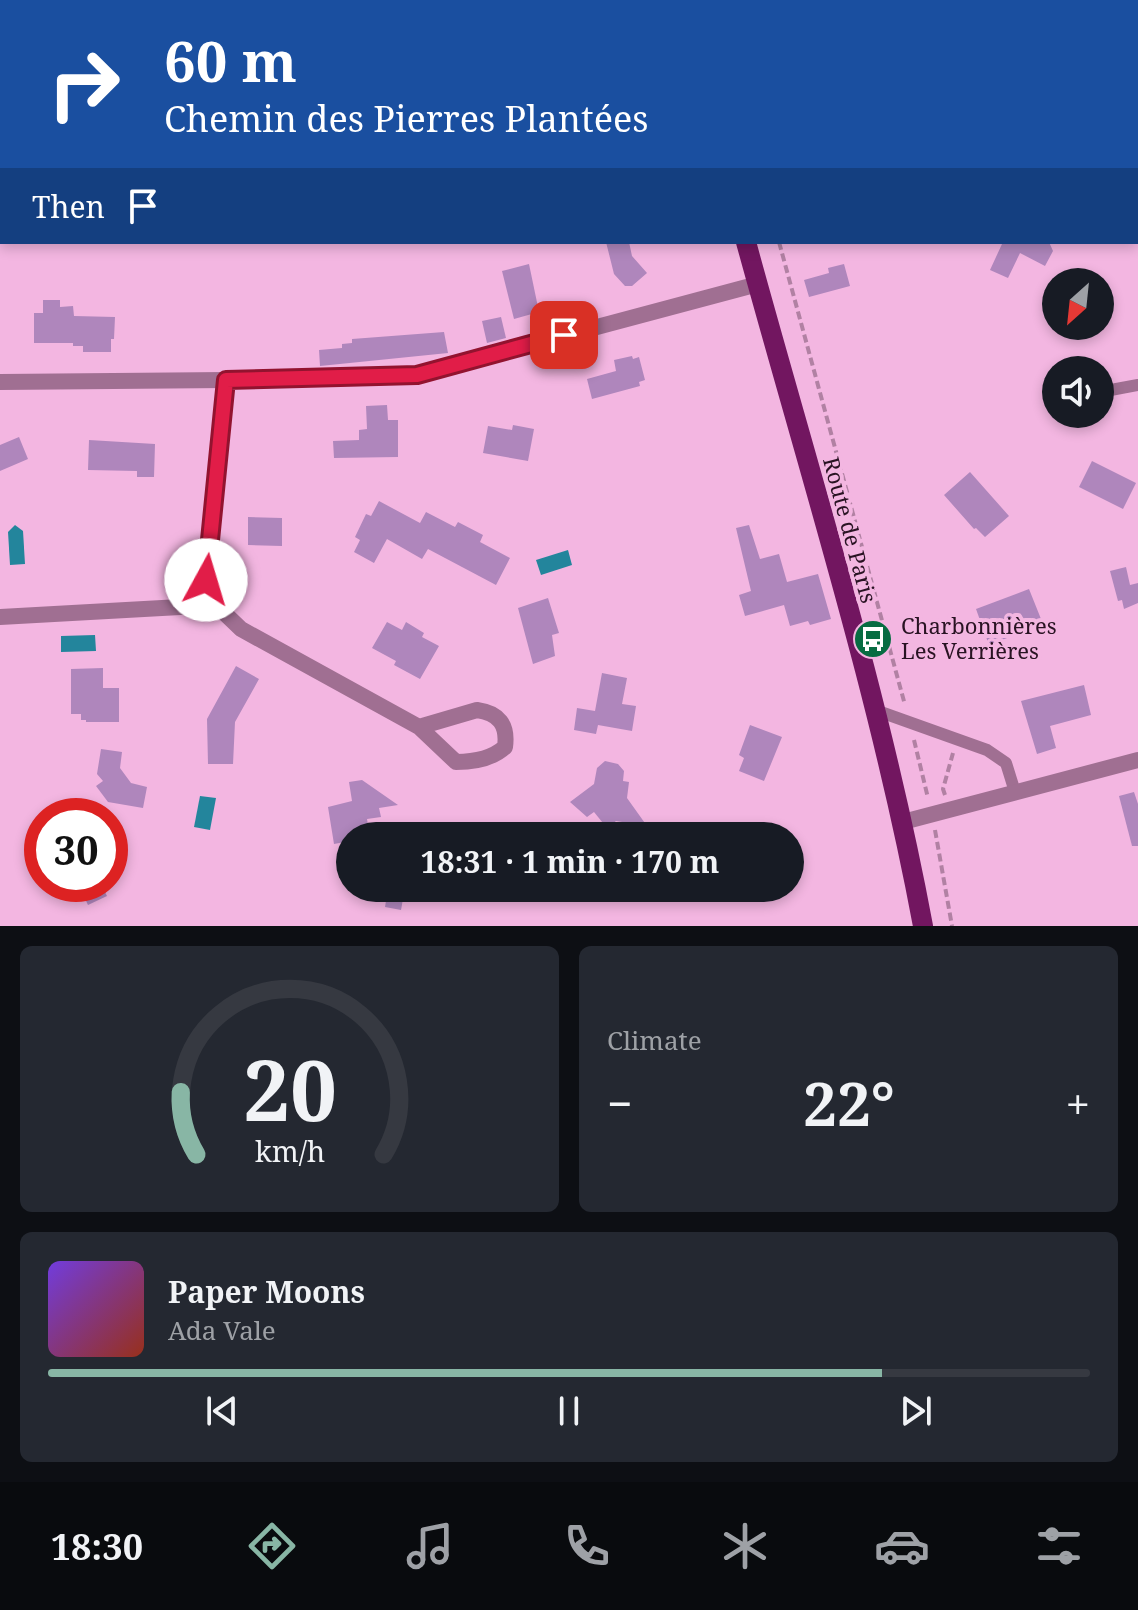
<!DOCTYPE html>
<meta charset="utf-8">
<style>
body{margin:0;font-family:"Noto Serif",serif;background:#242831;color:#f1f3f6;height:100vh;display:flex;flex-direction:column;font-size:30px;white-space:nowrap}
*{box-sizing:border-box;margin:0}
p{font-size:26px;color:#9ea1a6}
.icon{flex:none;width:44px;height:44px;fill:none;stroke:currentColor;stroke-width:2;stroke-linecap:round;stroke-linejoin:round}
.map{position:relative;height:926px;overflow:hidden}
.side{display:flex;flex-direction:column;gap:20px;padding:20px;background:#0d0f14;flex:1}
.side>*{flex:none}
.guide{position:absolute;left:0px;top:0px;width:1138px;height:244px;box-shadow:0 4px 12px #0003;background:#1a4fa0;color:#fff;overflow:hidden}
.needle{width:52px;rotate:207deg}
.fabs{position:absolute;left:1042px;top:268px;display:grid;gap:16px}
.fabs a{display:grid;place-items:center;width:72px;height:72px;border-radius:50%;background:#171b24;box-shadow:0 4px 12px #0003;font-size:40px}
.speed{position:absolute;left:24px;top:798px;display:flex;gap:16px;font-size:40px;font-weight:700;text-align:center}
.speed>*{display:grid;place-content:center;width:104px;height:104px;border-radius:50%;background:#171b24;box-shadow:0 4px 12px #0003;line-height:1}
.speed .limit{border:12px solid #d22;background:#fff;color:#111}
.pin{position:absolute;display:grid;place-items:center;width:68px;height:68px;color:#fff;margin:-34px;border-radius:16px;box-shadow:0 4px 12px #0006}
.me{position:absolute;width:88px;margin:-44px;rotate:6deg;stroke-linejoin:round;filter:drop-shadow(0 0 6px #0008)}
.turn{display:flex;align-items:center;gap:28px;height:168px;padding:0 32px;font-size:36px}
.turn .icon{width:104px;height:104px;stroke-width:2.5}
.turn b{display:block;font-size:56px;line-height:68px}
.then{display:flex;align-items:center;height:76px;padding:0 32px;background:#0003;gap:16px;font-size:30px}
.big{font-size:60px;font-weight:700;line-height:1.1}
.side .card{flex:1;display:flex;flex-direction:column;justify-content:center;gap:12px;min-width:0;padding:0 28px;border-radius:12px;background:#242831}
.side .dial{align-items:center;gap:0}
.dial svg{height:208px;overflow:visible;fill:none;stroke:#363941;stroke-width:7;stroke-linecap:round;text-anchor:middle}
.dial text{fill:#f1f3f6;stroke:none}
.song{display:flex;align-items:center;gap:24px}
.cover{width:96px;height:96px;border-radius:12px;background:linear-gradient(135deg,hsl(260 70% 55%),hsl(10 70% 35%))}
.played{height:8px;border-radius:4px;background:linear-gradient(90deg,#88b6a5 80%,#363941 80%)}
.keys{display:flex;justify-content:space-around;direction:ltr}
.heat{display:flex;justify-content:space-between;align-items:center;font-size:44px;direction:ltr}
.side .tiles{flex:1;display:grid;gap:20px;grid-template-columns:1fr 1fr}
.card:last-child{grid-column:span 2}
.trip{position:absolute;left:336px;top:822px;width:468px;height:80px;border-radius:40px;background:#171b24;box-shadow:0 4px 12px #0003;font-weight:700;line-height:80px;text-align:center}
.menu{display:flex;height:128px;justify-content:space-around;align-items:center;background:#090b0e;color:#9ea1a6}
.menu .icon{width:56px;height:56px}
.menu .current{color:#88b6a5}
.menu b{font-size:36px;color:#f1f3f6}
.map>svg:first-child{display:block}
.water{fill:#23859c}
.building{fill:#af86bc}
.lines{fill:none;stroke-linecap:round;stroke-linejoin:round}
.path{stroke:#b181a3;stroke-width:4;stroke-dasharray:8 4;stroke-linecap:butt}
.lane{stroke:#a06f92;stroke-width:12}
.street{stroke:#a06f92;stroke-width:16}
.primary{stroke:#721660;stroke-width:20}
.route-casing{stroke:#92132f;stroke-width:20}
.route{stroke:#e11d48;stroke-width:14}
.labels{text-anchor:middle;stroke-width:8;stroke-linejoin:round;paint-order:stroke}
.street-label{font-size:22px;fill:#291323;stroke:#f3b6e1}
.poi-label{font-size:22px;fill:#291323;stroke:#f3b6e1;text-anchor:start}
</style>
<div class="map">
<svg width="1138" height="926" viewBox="0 0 1138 926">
<rect width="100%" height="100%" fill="#f3b6e1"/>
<g class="water">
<path d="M15,525l8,6 2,33 -15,1 -2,-33z"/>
<path d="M568,550l4,15 -31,10 -5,-15z"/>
<path d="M95,635l1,16 -35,1v-16z"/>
<path d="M200,796l16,2 -6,32 -16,-3z"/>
</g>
<g class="building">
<path d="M606,242h23l3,14 15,17 -15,13h-7l-11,-12z"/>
<path d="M999,242h50l4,9 -8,15 -25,-13 -12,25 -18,-8 12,-26z"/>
<path d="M529,264l10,48 -25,7 -12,-48z"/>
<path d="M844,264l6,22 -41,11 -5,-17 25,-7 -1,-5z"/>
<path d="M43,300h17v7l13,-1 1,10 41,1 -1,22h-3v13h-28v-6h-10v-3h-39v-30h9z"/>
<path d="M501,317l5,21 -19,5 -5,-22z"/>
<path d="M444,332l4,21 -128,13 -1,-16 23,-2v-4l10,-1v-4z"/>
<path d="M632,356l1,3 6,-2 6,23 -6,2 1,4 -48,13 -5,-20 29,-8 -2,-11z"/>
<path d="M387,405l1,15h10v37l-64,1 -1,-17 26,-1v-10l8,-1 -1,-23z"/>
<path d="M513,425l21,4 -6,32 -45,-8 5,-27 24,4z"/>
<path d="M19,437l9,22 -28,12v-26z"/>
<path d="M89,440l66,4 -1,33h-17v-6l-49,-1z"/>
<path d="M1092,461l44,22 -13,26 -44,-22z"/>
<path d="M970,472l39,44 -24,21 -9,-9 -2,1 -30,-34z"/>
<path d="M379,501l41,22 6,-11 29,15 3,-5 25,13 -3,7 30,16 -14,27 -68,-36 -6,10 -35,-20 -13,24 -20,-11 6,-12 -5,-3 11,-23 5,2z"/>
<path d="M248,517l34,1v28l-34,-1z"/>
<path d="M749,525l11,34 19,-5 8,28 31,-8 13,45 -21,6 -2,-4 -18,5 -6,-21 -39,11 -6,-21 12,-4 -15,-63z"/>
<path d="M1126,567l4,18 8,-2v20l-14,6 -2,-9 -4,1 -8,-30z"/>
<path d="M1029,589l14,35 -54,21 -13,-36z"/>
<path d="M548,598l11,35 -7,2 3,21 -22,8 -15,-56z"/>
<path d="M387,622l15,8 4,-8 18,11 -2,4 17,9 -19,33 -26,-14 2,-4 -24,-13z"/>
<path d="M236,666l23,13 -24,43 -2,42h-25l-1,-45z"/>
<path d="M103,668v20h16v34h-33v-2h-5v-6h-10v-45z"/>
<path d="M602,673l25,5 -5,26 14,2 -4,25 -34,-6 -2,9 -22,-4 3,-22 18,3z"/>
<path d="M1084,685l7,30 -41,11 6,22 -19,6 -16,-53z"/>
<path d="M750,725l32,12 -18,44 -25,-10 5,-13 -5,-3z"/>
<path d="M101,749l21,3 -2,16 11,15 16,4 -4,21 -35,-6 -12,-16 7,-5 -6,-7z"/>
<path d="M605,761l13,3 6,7 -1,10 6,1 -2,16 20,28 -31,-5 -9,7 -13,-16 -7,5 -17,-15 24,-18 3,-16z"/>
<path d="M362,780l36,25 -19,3 2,9 -14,2 3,17h-20v5l-16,3 -6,-37 24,-6 -3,-19z"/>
<path d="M1134,792l4,12v42h-6l-13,-50z"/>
<path d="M78,884h23l6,12 -19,9z"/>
<path d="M388,888h17l-4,22 -16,-3z"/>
</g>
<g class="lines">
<g class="path">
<path d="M712,0l1,2"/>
<path d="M779,242l126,463"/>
<path d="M914,740l14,58"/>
<path d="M945,795l-2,-6 10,-36"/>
<path d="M935,830l17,96"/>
</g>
<g class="lane">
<path d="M1100,392l38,-7"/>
<path d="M875,710l112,40 19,13 9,29"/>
</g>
<g class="street">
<path d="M0,0h265"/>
<path d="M226,380l-20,200 10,25 25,24 178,98 37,35c17,0 36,-3 49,-15 3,-22 -6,-34 -28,-37l-58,17"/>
<path d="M0,382l226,-2 191,-5 341,-91"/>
<path d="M0,617l216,-12"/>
<path d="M903,822l235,-62"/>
</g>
<g class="primary">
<path d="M681,0v2"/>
<path d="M746,242c62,227 134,453 177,684"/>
</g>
</g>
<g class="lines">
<defs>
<path id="route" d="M206,580l20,-200 191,-5 147,-40"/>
</defs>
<use href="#route" class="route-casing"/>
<use href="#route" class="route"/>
</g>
<defs>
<symbol id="bus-disc" viewBox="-11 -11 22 22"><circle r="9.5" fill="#076c42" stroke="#f3b6e1"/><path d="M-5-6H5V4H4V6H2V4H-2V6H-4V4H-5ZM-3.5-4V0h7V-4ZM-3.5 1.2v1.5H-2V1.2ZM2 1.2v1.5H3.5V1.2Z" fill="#fff"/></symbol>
</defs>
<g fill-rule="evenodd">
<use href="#bus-disc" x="851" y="617" width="44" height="44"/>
</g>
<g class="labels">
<g class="street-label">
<text transform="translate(850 530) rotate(75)" y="8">Route de Paris</text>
</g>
<g class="poi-label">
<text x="901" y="634">Charbonnières<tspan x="901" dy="25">Les Verrières</tspan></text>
</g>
</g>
</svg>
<div class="fabs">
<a><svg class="needle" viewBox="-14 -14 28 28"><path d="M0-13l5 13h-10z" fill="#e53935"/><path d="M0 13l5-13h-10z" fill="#9ea1a6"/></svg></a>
<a><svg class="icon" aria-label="sound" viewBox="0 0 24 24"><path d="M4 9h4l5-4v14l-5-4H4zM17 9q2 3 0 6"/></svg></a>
</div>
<div class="speed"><div class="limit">30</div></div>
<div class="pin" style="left:564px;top:335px;background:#d93025"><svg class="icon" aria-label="arrive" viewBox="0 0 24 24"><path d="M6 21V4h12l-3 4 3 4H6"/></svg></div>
<svg class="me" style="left:206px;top:580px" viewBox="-20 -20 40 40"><circle r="19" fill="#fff"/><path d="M0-13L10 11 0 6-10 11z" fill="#e11d48"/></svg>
<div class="trip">18:31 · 1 min · 170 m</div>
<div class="guide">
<div class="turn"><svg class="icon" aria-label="right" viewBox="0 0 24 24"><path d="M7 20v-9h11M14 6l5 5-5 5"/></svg><div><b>60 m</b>Chemin des Pierres Plantées</div></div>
<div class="then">Then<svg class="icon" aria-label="arrive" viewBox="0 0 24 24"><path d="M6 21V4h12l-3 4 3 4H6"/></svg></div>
</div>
</div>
<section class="side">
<div class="tiles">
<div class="card dial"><svg viewBox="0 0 100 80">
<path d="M14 69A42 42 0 1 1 86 69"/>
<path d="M14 69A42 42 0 0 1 8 45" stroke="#88b6a5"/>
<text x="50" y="56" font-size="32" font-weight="700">20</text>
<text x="50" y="72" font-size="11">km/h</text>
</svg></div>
<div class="card"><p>Climate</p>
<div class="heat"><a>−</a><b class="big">22°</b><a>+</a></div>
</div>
<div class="card">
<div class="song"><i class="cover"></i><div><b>Paper Moons</b><p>Ada Vale</p></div></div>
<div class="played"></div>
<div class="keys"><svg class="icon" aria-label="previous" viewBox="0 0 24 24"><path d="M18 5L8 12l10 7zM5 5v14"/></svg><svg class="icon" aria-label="pause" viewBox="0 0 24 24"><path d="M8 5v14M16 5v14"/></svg><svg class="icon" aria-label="next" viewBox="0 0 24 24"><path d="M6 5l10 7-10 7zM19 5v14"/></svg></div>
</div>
</div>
</section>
<nav class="menu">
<b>18:30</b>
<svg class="icon current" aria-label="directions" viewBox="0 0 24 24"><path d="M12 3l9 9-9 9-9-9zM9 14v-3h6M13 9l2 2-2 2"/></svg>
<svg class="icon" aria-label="music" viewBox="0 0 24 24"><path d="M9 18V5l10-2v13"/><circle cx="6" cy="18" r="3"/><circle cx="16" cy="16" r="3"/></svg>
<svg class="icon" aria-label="phone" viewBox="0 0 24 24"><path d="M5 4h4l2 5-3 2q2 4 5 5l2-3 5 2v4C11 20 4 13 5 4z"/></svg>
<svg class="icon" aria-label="climate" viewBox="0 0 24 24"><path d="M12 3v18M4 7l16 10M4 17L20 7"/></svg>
<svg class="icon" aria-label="car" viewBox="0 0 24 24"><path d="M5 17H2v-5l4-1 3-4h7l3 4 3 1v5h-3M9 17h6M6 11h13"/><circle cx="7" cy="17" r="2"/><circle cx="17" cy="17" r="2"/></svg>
<svg class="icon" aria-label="filters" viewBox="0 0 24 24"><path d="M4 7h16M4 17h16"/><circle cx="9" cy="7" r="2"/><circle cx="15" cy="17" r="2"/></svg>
</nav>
